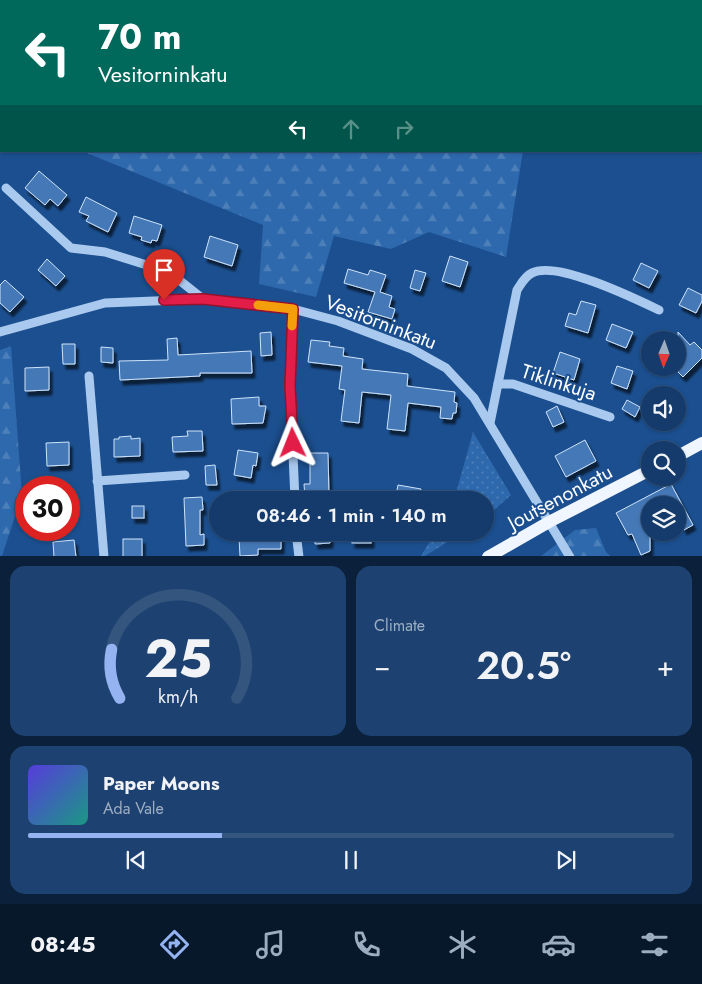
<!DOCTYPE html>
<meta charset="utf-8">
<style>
body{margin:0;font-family:Jost,sans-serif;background:#1d4271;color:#f1f3f6;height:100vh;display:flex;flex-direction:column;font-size:19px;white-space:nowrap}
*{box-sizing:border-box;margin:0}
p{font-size:16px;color:#9dadc1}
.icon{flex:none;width:28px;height:28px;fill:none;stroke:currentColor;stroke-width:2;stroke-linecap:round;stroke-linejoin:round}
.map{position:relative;height:556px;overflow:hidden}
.drawer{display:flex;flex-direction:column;gap:10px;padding:10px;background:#0b203b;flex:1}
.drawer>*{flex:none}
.guide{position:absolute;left:0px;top:0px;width:702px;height:152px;box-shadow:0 1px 4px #0004,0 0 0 1px #33557e;background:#00695c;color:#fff;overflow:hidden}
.needle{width:32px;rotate:182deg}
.buttons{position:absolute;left:641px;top:331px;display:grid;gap:10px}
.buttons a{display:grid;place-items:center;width:45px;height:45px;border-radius:50%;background:#143b6b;box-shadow:0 1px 4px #0004,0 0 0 1px #33557e;font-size:25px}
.speed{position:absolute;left:15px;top:476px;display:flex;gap:10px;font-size:25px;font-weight:700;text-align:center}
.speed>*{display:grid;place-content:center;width:65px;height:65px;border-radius:50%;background:#143b6b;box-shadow:0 1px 4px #0004,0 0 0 1px #33557e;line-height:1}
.speed .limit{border:8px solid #d22;background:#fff;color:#111}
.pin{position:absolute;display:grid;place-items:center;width:42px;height:42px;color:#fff;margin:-51px -21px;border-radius:50% 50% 50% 0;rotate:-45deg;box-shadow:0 0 5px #0007}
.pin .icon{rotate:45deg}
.me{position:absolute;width:55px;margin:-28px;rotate:358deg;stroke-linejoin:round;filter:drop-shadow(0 0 4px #0008)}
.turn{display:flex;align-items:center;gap:18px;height:105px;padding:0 15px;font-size:22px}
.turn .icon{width:65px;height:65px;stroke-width:2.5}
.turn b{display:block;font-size:35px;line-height:42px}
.lanes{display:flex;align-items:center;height:48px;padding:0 15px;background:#0003;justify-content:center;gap:25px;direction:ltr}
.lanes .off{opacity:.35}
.big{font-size:38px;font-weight:600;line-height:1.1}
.drawer .card{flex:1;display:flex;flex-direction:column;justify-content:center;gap:8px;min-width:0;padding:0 18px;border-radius:15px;background:#1d4271}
.drawer .dial{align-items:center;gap:0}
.dial svg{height:130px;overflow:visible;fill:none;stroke:#33557e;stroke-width:7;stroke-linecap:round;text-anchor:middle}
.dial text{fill:#f1f3f6;stroke:none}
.song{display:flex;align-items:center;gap:15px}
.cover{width:60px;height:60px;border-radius:8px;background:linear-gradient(135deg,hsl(250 70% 55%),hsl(170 70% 35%))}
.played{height:5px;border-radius:2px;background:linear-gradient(90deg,#95b2f1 30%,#33557e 30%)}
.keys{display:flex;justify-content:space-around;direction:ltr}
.heat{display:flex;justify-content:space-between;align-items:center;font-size:28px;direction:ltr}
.drawer .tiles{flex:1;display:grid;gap:10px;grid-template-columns:1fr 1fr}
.card:last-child{grid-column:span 2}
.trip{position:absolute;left:209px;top:491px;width:285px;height:50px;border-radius:25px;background:#143b6b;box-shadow:0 1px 4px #0004,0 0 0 1px #33557e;font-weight:600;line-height:50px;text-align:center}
.menu{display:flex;height:80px;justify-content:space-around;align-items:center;background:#08182b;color:#9dadc1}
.menu .icon{width:35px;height:35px}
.menu .current{color:#95b2f1}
.menu b{font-size:22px;color:#f1f3f6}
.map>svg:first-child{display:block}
.grass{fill:url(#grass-dots)}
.forest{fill:url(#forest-firs)}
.cemetery{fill:url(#cemetery-stones)}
.building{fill:#4478b7;stroke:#cfe3fa;filter:url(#shadow)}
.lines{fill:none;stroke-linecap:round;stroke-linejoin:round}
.minor{stroke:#a9c9ee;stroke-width:9}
.major{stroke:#f0f6ff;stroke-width:12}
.route-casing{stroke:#92132f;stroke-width:12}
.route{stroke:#e11d48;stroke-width:9}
.slow{stroke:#f59e0b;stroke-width:9}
.labels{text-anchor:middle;stroke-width:4;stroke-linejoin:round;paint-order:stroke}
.street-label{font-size:20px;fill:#fff;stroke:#1b4f8f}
</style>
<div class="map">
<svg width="702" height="557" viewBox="0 0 702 557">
<defs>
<pattern id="grass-dots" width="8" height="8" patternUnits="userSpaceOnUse" patternTransform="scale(1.25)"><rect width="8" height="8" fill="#2e69ad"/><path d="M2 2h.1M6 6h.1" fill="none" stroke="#4d80b9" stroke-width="1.8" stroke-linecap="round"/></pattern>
<pattern id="forest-firs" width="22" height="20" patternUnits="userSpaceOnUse" patternTransform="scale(1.25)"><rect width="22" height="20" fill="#2e69ad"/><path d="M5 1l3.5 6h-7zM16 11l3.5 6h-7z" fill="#4d80b9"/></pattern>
<pattern id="cemetery-stones" width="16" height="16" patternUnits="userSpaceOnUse" patternTransform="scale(1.25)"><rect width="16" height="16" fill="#2e69ad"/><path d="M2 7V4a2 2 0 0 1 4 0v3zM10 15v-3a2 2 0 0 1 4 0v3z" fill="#4d80b9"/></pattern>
<filter id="shadow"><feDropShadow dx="3" dy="5" stdDeviation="1" flood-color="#0009"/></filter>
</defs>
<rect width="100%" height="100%" fill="#1b4f8f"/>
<g class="grass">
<path d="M473,432l38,63 -26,23v-18h-31z"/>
<path d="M435,533h27l-37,23h-4z"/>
</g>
<g class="forest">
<path d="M0,0h548l-547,1v59z"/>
<path d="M82,151h441l-17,106 -77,-25 -38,17 -57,-13 -18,61 -57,-13 4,-59z"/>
<path d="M11,346l11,149 -20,61h-2v-206z"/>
<path d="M596,528l10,24 4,4 -70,1 35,-27z"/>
</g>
<path class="cemetery" d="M621,0h81v119l-1,-118h-81z"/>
<g class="building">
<path d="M39,171l28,24 -9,11 -8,-7 -5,6 -20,-17z"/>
<path d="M86,197l31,16 -9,19 -22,-11 3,-5 -10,-4z"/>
<path d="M134,216l28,9 -5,16 -5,-1 -1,3 -10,-3 1,-3 -13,-4z"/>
<path d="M210,236l28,9 -6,21 -28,-9z"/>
<path d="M450,256l18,6 -8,25 -18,-6z"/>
<path d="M47,259l18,17 -9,10 -18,-16z"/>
<path d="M641,263l17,8 -9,17 -16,-8z"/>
<path d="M348,269l20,6 2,-5 16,5 -6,17 12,4 -3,11 6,2 -3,10 -24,-7 7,-20 -31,-9z"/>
<path d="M415,270l11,3 -6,18 -10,-3z"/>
<path d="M5,280l19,17 -14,15 -10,-9v-18z"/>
<path d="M688,288l14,7v6l-6,12 -17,-8z"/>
<path d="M581,301l15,4 -8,28 -23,-7 4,-13 7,2z"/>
<path d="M612,324l21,8 -7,16 -20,-8z"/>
<path d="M271,332l1,23 -11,1 -1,-23z"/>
<path d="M678,332l12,13 4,-3 8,8v8l-19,19 -5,-5z"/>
<path d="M177,338l1,17 73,-4 1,22h-52v3l-80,4 -1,-19 49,-1 -1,-21z"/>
<path d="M311,340l19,2 -1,4 15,2 -1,8 20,3 -1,10 46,5 -1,12 48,6 -1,10 3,1 -1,10h-3l-1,6 -12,-1 1,-11 -33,-4 -3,28 -18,-2 4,-34 -29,-3 -3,31 -18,-2 4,-31 -6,-1 3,-23 -34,-4z"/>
<path d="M62,344h13v20h-12z"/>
<path d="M101,347l12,1v15l-12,-1z"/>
<path d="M560,352l20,7 -6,21 -21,-7z"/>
<path d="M617,366l16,5 -6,18 -16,-6z"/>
<path d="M49,367v23l-24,1v-23z"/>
<path d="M259,397v9h7l-3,17 -31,1 -1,-25z"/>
<path d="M627,400l13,7 -5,10 -13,-8z"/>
<path d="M557,406l7,16 -11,5 -7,-15z"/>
<path d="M187,431h15l1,20 -30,1 -1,-15 16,-1z"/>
<path d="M131,436v3l9,-1v18l-26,1v-18h5v-2z"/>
<path d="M585,440l11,21 -30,16 -11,-21z"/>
<path d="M69,442v23l-22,1 -1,-23z"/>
<path d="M238,450l20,3 -2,13 -3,-1 -2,13 -17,-3z"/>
<path d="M310,453h18l1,44 -24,1 -1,-14h6z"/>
<path d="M215,465l2,20h-11l-1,-19z"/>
<path d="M671,484l22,41 -9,5 -6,-13v-12h-28v46l-9,4 -9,-21 -4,1 -12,-22z"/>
<path d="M398,485l23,4 -2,11h-24z"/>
<path d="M202,497l1,13h-3v25l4,-1v11l-18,1 -2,-48z"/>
<rect x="132" y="506" width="12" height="12"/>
<path d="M281,532v17h-23v6l-18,1 -1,-19 29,-1v-3z"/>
<path d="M315,532h15v11l-15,1z"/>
<rect x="352" y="532" width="19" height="11"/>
<rect x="123" y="539" width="19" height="18"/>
<path d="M74,540l2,17h-22l-1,-15z"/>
</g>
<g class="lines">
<g class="minor">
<path d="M6,188l65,60 34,4 64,20 34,27"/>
<path d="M293,309l-3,77 5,114"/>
<path d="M0,332l105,-29 98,-4 90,10 45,12 74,28 34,19 28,30 96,159"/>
<path d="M89,376l15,181"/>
<path d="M498,384h15l97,33"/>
<path d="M490,423l27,-133c4,-6 8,-14 15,-17 24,-13 102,25 127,37"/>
<path d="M97,481l88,-6"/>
<path d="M296,532l3,25"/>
</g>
<g class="major">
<path d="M678,456l24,-13"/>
<path d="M488,557l61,-35 101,-52"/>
</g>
</g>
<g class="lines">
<defs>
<path id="route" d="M164,300l39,-1 90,10 -3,77 3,57"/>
</defs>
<use href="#route" class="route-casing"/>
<use href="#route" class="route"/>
<path class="slow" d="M258,305l35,4 -1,17"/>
</g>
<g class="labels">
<g class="street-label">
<text transform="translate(381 322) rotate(21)" y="7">Vesitorninkatu</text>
<text transform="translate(559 382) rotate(18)" y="7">Tiklinkuja</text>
<text transform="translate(560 497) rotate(-28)" y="7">Joutsenonkatu</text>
</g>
</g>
</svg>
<div class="buttons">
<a><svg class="needle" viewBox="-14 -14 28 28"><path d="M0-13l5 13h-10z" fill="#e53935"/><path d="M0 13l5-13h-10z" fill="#9dadc1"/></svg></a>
<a><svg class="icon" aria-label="sound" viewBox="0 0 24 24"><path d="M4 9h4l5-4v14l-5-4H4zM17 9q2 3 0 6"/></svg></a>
<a><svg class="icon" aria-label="search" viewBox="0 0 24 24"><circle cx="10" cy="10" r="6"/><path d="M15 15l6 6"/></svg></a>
<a><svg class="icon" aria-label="layers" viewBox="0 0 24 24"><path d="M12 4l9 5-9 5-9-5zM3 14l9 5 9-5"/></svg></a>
</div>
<div class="speed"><div class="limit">30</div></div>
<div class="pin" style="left:164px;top:300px;background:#d93025"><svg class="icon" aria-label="arrive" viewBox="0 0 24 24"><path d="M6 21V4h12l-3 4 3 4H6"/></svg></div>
<svg class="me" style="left:293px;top:443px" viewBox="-20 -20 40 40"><path d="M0-17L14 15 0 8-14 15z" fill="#e11d48" stroke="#fff" stroke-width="4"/></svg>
<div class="trip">08:46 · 1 min · 140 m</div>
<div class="guide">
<div class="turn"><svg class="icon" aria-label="left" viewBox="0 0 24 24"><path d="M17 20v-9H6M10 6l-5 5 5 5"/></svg><div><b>70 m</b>Vesitorninkatu</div></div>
<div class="lanes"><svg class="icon" aria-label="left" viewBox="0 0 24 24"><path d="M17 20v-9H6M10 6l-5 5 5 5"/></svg><svg class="icon off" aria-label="ahead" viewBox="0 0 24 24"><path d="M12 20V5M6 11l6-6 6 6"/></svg><svg class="icon off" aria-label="right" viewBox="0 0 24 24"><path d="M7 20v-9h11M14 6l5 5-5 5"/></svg></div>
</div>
</div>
<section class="drawer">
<div class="tiles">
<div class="card dial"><svg viewBox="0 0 100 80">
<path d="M14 69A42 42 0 1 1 86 69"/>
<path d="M14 69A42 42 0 0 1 9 39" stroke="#95b2f1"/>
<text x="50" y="56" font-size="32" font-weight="700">25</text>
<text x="50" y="72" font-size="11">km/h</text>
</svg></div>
<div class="card"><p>Climate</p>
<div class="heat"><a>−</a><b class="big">20.5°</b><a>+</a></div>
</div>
<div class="card">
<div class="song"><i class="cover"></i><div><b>Paper Moons</b><p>Ada Vale</p></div></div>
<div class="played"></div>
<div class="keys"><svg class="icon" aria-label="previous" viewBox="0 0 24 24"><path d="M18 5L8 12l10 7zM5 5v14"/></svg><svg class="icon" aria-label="pause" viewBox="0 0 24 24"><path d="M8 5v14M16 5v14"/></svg><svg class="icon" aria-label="next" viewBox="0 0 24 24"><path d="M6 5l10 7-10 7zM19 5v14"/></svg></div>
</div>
</div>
</section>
<nav class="menu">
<b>08:45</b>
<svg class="icon current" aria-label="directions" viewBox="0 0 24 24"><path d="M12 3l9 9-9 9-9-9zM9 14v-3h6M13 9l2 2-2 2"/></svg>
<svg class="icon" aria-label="music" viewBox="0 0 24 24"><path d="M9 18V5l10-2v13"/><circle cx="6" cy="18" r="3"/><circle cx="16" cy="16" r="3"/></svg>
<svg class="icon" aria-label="phone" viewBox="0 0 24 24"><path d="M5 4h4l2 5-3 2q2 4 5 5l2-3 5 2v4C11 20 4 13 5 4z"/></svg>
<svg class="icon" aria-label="climate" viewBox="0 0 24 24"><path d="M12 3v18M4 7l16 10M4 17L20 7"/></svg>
<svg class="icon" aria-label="car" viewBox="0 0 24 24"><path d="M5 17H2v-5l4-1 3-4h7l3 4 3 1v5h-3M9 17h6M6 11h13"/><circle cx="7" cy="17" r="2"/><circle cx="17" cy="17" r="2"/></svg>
<svg class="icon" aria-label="filters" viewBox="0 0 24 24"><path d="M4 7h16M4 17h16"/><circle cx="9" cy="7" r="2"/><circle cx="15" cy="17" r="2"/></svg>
</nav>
